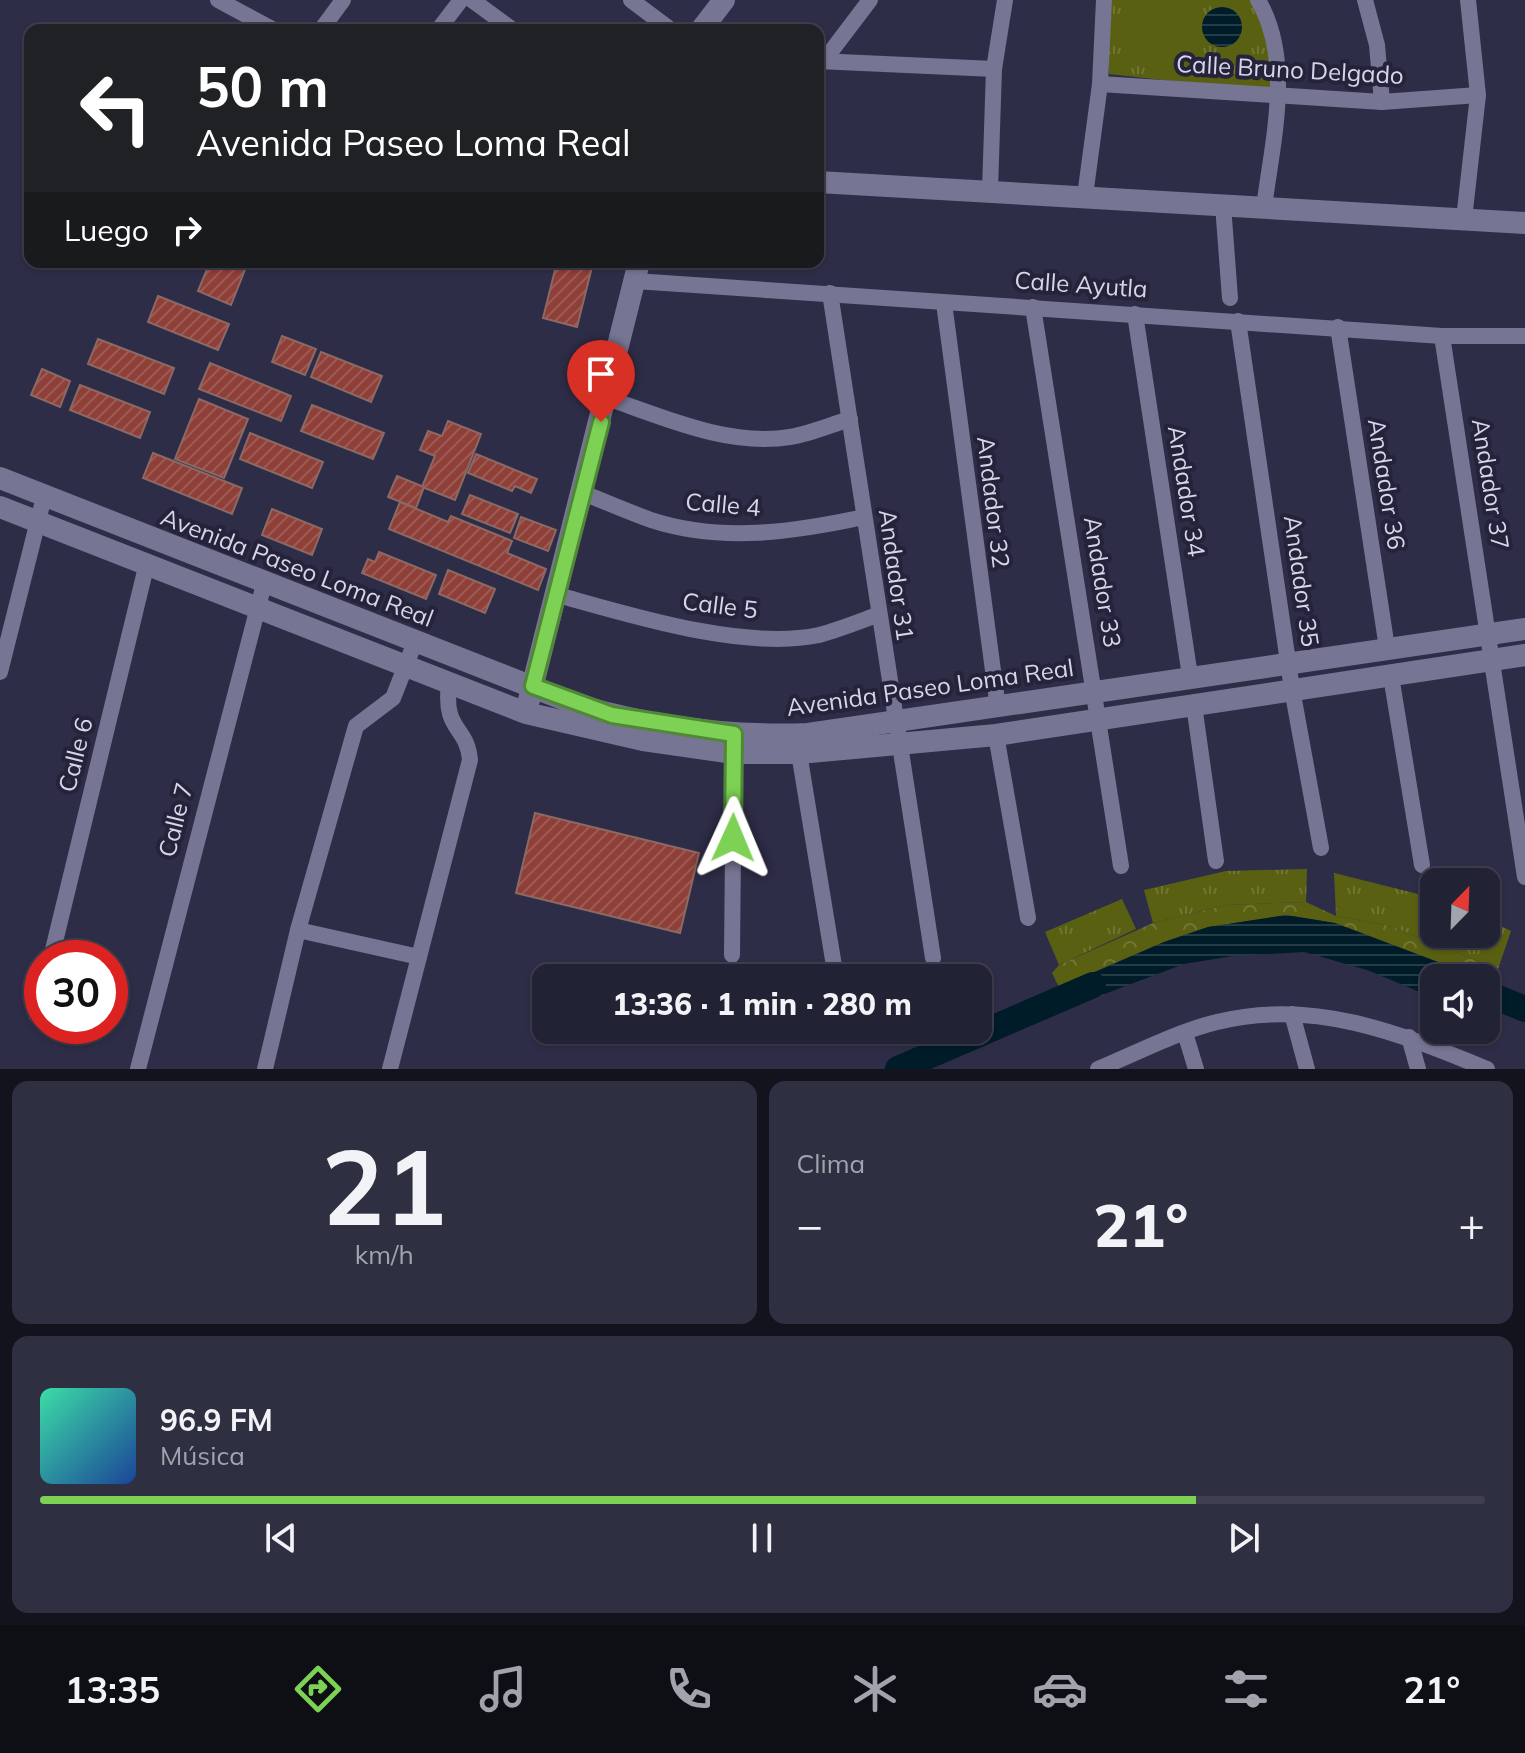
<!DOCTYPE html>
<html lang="es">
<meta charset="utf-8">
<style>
body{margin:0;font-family:Mulish,sans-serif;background:#2e2f41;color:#f1f3f6;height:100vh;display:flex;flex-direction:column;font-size:30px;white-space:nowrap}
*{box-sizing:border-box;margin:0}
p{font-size:26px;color:#a2a4ad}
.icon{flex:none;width:44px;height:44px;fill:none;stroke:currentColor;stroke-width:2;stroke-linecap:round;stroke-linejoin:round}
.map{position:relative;height:1069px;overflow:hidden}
.details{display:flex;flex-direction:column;gap:12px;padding:12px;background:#13131d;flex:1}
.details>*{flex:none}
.banner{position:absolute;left:24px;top:24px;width:800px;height:244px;border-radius:16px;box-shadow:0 2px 6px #0004,0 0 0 2px #3f3f50;background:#202124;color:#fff;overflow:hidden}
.needle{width:52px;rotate:23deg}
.tools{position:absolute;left:1420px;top:868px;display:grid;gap:16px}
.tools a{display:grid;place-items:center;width:80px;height:80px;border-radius:16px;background:#222235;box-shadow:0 2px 6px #0004,0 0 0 2px #3f3f50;font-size:40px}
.speed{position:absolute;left:24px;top:940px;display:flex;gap:16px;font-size:40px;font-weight:700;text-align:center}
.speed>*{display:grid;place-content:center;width:104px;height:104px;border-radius:50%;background:#222235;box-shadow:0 2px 6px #0004,0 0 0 2px #3f3f50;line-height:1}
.speed .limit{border:12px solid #d22;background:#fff;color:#111}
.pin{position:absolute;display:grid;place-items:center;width:68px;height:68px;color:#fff;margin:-82px -34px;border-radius:50% 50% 50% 0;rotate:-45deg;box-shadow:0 0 8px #0007}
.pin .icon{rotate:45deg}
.me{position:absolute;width:88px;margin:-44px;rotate:1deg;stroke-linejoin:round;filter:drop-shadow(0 0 6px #0008)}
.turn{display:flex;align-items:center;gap:28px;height:168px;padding:0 40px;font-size:36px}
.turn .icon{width:104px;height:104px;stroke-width:2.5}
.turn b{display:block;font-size:56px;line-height:68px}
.then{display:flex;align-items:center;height:76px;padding:0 40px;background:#0003;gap:16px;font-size:30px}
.big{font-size:60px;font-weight:800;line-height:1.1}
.details .tile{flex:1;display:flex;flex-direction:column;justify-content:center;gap:12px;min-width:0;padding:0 28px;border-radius:16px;background:#2e2f41}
.details .dial{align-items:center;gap:0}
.dial b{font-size:104px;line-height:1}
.song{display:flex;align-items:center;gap:24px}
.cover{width:96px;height:96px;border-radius:12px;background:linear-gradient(135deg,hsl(160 70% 55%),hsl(220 70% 35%))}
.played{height:8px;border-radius:4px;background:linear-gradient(90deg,#7dd154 80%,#3f3f50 80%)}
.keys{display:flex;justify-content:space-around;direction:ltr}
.heat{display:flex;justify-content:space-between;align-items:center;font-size:44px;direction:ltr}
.details .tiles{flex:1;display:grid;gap:12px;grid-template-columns:1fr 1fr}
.tile:last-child{grid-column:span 2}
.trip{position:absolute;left:532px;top:964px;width:460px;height:80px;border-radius:16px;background:#222235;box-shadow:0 2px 6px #0004,0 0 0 2px #3f3f50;font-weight:800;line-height:80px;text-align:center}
.dock{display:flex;height:128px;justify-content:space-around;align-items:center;background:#0e0e15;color:#a2a4ad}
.dock .icon{width:56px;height:56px}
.dock .on{color:#7dd154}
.dock b{font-size:36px;color:#f1f3f6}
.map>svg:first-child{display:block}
.grass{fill:url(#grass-tufts)}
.forest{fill:url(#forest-crowns)}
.garden{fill:#5a6012}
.water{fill:url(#water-rules)}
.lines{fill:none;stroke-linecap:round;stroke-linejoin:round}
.river{stroke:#001c29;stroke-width:26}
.building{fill:url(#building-hatch);stroke:#8c6964;stroke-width:2}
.street{stroke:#767593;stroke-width:16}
.secondary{stroke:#767593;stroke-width:22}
.route-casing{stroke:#518837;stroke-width:20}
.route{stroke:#7dd154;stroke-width:14}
.labels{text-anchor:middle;stroke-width:8;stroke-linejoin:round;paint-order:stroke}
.street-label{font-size:24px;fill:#d6d6e6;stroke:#25233c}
</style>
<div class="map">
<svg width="1525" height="1069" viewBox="0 0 1525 1069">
<defs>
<pattern id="grass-tufts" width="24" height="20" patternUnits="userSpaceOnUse" patternTransform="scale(2)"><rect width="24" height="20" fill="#5a6012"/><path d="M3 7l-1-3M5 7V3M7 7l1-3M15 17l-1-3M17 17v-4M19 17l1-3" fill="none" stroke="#717634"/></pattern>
<pattern id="forest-crowns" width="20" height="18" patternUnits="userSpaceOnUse" patternTransform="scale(2)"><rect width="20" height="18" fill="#5a6012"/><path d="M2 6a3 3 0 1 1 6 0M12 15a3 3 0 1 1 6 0" fill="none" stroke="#717634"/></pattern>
<pattern id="water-rules" width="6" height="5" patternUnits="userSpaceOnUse" patternTransform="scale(2)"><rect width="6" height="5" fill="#001c29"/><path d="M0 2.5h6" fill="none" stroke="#243c48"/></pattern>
<pattern id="building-hatch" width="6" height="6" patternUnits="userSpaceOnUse" patternTransform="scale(2)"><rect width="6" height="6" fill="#8e3f37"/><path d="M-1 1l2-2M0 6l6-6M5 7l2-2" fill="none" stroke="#9d5a54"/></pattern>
</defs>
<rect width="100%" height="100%" fill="#2e2d47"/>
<g class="grass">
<path d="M1109,0h149l20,93 -169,-19z"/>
<path d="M1307,869l-1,33 -80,3 -73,18 -9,-33 82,-19z"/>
<path d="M1334,873l100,25v36h52v-15l25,12 -13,38 -108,-43 -54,-10z"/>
<path d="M1122,899l14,30 -77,36 -14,-33z"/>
</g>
<path class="forest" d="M1306,902l30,14 54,10 108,43 -7,13 -156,-59 -49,-8 -78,12 -44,15 -105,45 -7,-14 7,-8 94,-42 73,-18z"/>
<path class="garden" d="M1130,0h70l-3,60 -70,-4z"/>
<g class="water">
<circle cx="1222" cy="27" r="20"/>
<path d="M1286,915l49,8 145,55h-46v20l-67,-28 -63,-18 -71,4 -49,8 -119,45 -9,-20 108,-47 44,-15z"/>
<path d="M1486,980l15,6 -12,33 -3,-2z"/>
</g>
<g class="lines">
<g class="river">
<path d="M1486,993l39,16"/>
<path d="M898,1069l195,-84"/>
</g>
</g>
<g class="building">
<path d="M210,262h38l-17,43 -33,-14z"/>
<path d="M557,262l36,1 -16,64 -34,-9z"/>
<path d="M158,296l71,28 -11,26 -70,-28z"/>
<path d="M282,336l34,13 -11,26 -33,-13z"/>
<path d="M98,339l76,29 -10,26 -76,-30z"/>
<path d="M321,352l61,24 -11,26 -60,-25z"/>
<path d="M210,363l81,33 -10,25 -82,-32z"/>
<path d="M42,369l28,12 -10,26 -29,-12z"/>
<path d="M80,385l70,27 -10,26 -70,-28z"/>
<path d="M199,399l49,20 -24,59 -49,-19z"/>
<path d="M312,405l72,28 -11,26 -72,-28z"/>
<path d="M448,421l33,13 -26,66 -33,-13 13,-31 -15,-6 8,-19 14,5z"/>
<path d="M250,433l73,29 -11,26 -72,-29z"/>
<path d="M153,453l89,35 -10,26 -89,-36z"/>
<path d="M476,454l61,25 -6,14 -16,-7 -3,5 -44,-18z"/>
<path d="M397,476l27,11 -8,21 -28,-11z"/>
<path d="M470,495l48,19 -8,19 -48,-19z"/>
<path d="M400,502l48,20 3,-6 61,25 -5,12 39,16 -8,21 -149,-61z"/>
<path d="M272,509l50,20 -10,26 -50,-20z"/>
<path d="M521,517l35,13 -8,21 -34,-13z"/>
<path d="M379,552l57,23 -10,24 -64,-26 6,-14 7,3z"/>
<path d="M448,570l47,19 -10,24 -46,-19z"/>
<path d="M535,813l164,40 -19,80 -164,-40z"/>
</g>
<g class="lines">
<g class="street">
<path d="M218,0l56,30"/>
<path d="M472,0l41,30"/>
<path d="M631,0l40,30"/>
<path d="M1258,0c36,61 14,142 6,208"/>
<path d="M1365,0l12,45 5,57"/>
<path d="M321,30l22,-30"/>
<path d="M438,30l23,-30"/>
<path d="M818,61l176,8"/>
<path d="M823,62l47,-62"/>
<path d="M1100,84l282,18 96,-7"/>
<path d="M990,190l4,-121 11,-69"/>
<path d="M1085,196l15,-112 4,-84"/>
<path d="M1223,205l7,93"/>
<path d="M1464,219l14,-124 -10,-95"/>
<path d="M635,281l807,55h83"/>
<path d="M830,293l103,665"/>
<path d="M944,303l54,405"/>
<path d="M1033,307l88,559"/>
<path d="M1135,314l55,362"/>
<path d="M1238,321l54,368 29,159"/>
<path d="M1338,327l49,321"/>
<path d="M1442,336l83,541"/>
<path d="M607,398c56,19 121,49 183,39 20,-3 40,-12 60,-18"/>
<path d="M583,493c23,9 45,19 68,27 70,23 143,12 213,-3"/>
<path d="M558,595c72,20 186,56 261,40 19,-5 39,-13 58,-20"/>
<path d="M0,672l44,-175"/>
<path d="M1391,676l31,189"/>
<path d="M1194,705l22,156"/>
<path d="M996,735l32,183"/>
<path d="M799,753l37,225"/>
<path d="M298,930l121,27"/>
<path d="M732,955l2,-210"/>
<path d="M51,958l96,-395"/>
<path d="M1292,1014l15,55"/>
<path d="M36,1015l6,-22"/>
<path d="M1185,1033l11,36"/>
<path d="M1409,1037l9,32"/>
<path d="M138,1069l126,-485"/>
<path d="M265,1069l33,-139 58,-204 37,-28 22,-56"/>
<path d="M390,1069l80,-309c-3,-35 -27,-28 -21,-76"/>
<path d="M1098,1069c39,-16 78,-37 119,-47 97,-24 182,11 270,47"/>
</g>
<g class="secondary">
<path d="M701,30l23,-30"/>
<path d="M818,182l707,41"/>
<path d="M0,478l581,228c74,21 150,31 227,28l717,-105"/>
<path d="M0,507l526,206 117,27 91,13h65l197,-18 529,-80"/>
<path d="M529,700l110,-438"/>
</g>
</g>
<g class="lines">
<defs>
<path id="route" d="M601,422l-68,264 79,29 122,19 -1,104"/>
</defs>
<use href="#route" class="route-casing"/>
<use href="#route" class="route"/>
</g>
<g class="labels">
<g class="street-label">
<text transform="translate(1290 70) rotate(3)" y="8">Calle Bruno Delgado</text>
<text transform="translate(1081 285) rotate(4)" y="8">Calle Ayutla</text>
<text transform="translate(1386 484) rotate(81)" y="8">Andador 36</text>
<text transform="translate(1490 484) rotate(81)" y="8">Andador 37</text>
<text transform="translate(1186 491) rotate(81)" y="8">Andador 34</text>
<text transform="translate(993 502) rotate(83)" y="8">Andador 32</text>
<text transform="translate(723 505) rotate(5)" y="8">Calle 4</text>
<text transform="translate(297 568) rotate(21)" y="8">Avenida Paseo Loma Real</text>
<text transform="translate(896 575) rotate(82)" y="8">Andador 31</text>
<text transform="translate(1301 581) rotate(82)" y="8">Andador 35</text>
<text transform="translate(1102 582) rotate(81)" y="8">Andador 33</text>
<text transform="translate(720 606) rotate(7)" y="8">Calle 5</text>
<text transform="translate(930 688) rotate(-8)" y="8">Avenida Paseo Loma Real</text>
<text transform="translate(76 755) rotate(-76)" y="8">Calle 6</text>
<text transform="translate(176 820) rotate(-76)" y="8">Calle 7</text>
</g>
</g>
</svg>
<div class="tools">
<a><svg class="needle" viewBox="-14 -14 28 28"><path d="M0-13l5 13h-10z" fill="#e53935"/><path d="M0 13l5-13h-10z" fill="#a2a4ad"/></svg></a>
<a><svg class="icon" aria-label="sound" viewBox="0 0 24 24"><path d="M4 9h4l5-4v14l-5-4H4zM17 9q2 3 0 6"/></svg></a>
</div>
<div class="speed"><div class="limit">30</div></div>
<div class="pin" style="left:601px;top:422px;background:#d93025"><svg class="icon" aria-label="arrive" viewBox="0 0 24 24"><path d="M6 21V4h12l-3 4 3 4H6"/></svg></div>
<svg class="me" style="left:733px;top:838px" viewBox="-20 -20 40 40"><path d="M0-17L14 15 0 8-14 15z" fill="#7dd154" stroke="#fff" stroke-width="4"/></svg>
<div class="trip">13:36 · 1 min · 280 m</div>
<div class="banner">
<div class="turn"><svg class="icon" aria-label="left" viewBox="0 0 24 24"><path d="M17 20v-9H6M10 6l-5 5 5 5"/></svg><div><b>50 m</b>Avenida Paseo Loma Real</div></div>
<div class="then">Luego<svg class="icon" aria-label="right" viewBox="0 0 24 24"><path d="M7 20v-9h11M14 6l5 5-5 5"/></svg></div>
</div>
</div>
<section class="details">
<div class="tiles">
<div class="tile dial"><b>21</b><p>km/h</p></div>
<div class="tile"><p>Clima</p>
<div class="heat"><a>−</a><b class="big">21°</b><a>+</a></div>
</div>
<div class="tile">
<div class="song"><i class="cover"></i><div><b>96.9 FM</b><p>Música</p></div></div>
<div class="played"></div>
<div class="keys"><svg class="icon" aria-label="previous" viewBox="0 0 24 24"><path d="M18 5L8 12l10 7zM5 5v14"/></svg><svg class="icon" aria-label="pause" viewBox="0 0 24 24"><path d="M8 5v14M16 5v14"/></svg><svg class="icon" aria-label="next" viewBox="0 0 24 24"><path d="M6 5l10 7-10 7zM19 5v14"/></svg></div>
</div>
</div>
</section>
<nav class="dock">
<b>13:35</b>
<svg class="icon on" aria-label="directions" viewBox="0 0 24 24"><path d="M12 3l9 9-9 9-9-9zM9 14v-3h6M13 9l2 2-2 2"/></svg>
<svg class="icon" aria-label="music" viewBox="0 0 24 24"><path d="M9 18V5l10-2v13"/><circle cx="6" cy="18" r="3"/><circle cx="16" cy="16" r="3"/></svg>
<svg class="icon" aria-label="phone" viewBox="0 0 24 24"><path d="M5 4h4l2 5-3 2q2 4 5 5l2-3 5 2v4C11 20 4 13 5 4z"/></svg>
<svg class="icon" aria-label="climate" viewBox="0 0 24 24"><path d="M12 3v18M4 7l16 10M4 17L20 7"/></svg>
<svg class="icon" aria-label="car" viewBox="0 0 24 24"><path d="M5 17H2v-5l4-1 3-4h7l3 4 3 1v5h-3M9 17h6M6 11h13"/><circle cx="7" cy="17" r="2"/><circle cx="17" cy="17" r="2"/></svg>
<svg class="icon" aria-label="filters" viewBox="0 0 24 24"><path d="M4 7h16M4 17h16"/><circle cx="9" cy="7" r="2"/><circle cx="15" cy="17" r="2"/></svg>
<b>21°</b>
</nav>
